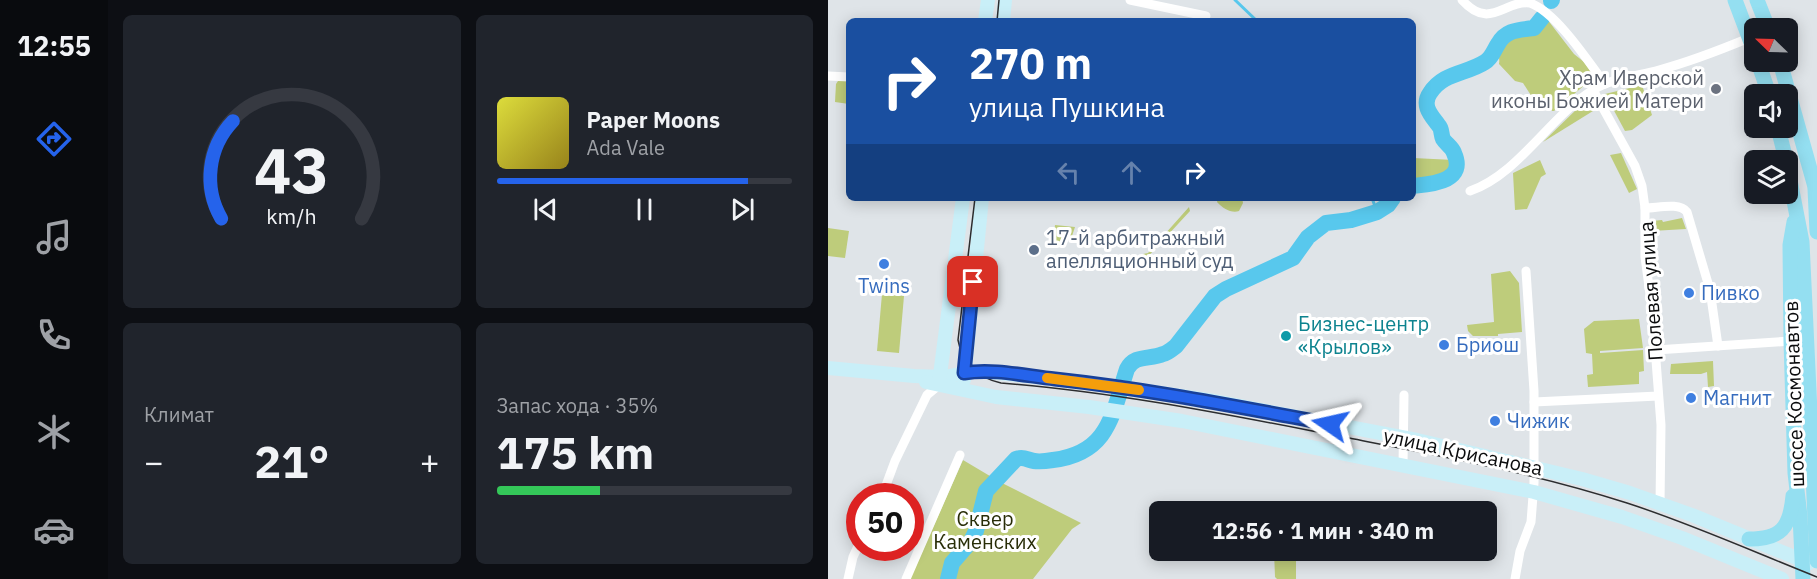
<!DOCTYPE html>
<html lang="ru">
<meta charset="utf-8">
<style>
body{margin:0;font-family:"IBM Plex Sans",sans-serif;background:#20242c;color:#f1f3f6;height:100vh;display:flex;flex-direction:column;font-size:22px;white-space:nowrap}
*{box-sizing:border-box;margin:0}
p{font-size:20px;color:#9ea1a6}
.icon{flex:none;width:33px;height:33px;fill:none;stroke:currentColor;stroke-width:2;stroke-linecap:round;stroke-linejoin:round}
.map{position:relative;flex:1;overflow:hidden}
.panel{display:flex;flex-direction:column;gap:15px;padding:15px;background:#0d0f14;width:720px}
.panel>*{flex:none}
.top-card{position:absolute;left:18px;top:18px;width:570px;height:183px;border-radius:9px;box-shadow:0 3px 15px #0003;background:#1a4fa0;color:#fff;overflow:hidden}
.needle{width:39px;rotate:293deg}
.buttons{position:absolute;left:916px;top:18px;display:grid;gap:12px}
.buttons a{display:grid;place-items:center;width:54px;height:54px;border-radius:9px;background:#171b24;box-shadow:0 3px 15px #0003;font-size:30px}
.speed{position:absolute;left:18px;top:483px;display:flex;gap:12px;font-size:30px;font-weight:700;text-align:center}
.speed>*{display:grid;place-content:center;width:78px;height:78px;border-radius:50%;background:#171b24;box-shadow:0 3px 15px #0003;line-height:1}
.speed .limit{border:9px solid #d22;background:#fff;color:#111}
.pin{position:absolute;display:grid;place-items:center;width:51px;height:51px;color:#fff;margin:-26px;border-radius:12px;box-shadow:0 3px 9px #0006}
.me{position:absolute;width:66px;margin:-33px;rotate:281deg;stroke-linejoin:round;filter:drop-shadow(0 0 4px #0008)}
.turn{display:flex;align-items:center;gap:21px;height:126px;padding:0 24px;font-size:27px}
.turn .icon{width:78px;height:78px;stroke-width:2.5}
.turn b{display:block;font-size:42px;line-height:51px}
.lanes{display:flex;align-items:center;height:57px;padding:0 24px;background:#0003;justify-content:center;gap:30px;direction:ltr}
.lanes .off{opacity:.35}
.big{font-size:45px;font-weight:700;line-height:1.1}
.panel .tile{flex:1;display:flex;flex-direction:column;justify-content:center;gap:9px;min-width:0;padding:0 21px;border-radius:9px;background:#20242c}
.panel .dial{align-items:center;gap:0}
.dial svg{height:156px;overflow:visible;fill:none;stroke:#363941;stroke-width:7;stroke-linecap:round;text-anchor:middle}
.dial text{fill:#f1f3f6;stroke:none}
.song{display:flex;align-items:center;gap:18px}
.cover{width:72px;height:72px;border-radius:9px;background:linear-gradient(135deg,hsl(60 70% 55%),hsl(50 70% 35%))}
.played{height:6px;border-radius:3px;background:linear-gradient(90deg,#2563eb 85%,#363941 85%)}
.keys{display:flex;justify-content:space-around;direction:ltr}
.heat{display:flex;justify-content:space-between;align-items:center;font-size:33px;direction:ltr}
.charge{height:9px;border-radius:4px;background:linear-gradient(90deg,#34c759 35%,#363941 0)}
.panel .tiles{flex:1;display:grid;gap:15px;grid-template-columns:repeat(2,1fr)}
.trip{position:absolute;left:321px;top:501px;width:348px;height:60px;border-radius:9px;background:#171b24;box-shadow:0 3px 15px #0003;font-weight:700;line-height:60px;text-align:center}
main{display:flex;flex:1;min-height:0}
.tab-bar{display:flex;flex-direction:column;width:108px;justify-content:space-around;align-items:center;background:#090b0e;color:#9ea1a6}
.tab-bar .icon{width:42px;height:42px}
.tab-bar .current{color:#2563eb}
.tab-bar b{font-size:27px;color:#f1f3f6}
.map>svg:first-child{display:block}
.green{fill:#becc7b}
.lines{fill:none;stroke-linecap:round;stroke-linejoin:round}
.stream{stroke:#58c8ed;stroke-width:3}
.river{stroke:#58c8ed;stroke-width:16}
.street{stroke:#fff;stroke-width:9}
.secondary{stroke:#c9eff8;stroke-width:14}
.primary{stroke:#94dff1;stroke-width:15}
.tram{stroke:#2c2d2f;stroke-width:1.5}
.route-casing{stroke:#184099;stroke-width:15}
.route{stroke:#2563eb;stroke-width:10}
.slow{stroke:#f59e0b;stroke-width:10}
.worship-dot{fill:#6b7280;stroke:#fff;stroke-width:2}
.service-dot{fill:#5c6f8a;stroke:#fff;stroke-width:2}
.shop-dot{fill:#3f7fe0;stroke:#fff;stroke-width:2}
.culture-dot{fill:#0f9aa8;stroke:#fff;stroke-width:2}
.labels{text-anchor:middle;stroke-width:6;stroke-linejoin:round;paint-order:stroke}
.worship-label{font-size:20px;fill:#5b616d;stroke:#fff;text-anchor:end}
.service-label{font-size:20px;fill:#4e5e75;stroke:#fff;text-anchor:start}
.shop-label{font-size:20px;fill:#366cbe;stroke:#fff;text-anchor:start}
.street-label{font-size:20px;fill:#0b0c0d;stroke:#fff}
.culture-label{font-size:20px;fill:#0d838f;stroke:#fff;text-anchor:start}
.park-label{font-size:20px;fill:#282d07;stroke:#fff}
</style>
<main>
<nav class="tab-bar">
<b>12:55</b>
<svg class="icon current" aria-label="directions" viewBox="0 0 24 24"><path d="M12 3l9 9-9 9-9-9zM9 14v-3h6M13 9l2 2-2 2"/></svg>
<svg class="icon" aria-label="music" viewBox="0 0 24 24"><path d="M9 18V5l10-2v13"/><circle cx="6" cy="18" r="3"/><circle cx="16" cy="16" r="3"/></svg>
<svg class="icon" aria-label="phone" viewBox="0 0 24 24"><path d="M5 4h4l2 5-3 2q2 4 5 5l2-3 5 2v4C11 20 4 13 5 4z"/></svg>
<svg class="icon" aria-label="climate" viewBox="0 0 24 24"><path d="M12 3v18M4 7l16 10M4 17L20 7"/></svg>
<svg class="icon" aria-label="car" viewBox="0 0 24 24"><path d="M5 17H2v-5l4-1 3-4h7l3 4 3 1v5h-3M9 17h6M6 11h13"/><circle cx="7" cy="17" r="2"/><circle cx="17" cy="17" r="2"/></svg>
</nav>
<section class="panel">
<div class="tiles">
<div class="tile dial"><svg viewBox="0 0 100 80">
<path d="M14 69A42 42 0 1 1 86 69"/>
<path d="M14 69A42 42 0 0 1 20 19" stroke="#2563eb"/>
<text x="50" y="56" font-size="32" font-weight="700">43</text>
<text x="50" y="72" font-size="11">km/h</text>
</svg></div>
<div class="tile">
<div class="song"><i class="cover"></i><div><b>Paper Moons</b><p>Ada Vale</p></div></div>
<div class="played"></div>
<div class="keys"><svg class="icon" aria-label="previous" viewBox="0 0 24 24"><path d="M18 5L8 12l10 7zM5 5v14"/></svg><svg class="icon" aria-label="pause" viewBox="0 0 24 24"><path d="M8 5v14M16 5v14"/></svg><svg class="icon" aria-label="next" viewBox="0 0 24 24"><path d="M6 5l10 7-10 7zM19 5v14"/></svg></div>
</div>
<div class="tile"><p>Климат</p>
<div class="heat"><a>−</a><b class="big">21°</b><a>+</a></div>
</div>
<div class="tile"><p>Запас хода · 35%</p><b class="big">175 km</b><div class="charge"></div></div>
</div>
</section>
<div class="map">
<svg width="989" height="579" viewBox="0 0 989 579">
<rect width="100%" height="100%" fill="#dfe4e8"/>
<g class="green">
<path d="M716,18l3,1 27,35 10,8 9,13v3l-39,33h-2l-5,-10 -15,-4 -9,-14 -8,-2 -16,-17c1,-5 -1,-10 0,-15 4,-19 26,-15 39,-21z"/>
<path d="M10,81h11v23l-14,-2 1,-18z"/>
<path d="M814,85l10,30 -20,15 -7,1 -20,-37z"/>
<path d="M754,104h6l5,7 -50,31z"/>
<path d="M793,153l16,36 -8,4 -19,-38z"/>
<path d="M585,158l41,2c2,23 -25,23 -41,24z"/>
<path d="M712,160l6,14 -5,3 -14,32 -12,1 -2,-37z"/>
<path d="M390,198h24l1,5 -4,8c-7,3 -17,-3 -22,-9z"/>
<path d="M361,207l1,4 -47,51 -4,1 -1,-2 5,-7 5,-1z"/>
<path d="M854,218l4,11 -34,2 -1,-10 11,-1 1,2z"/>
<path d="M227,225l20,2 -3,9 -9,5 -10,1z"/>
<path d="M0,228l21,3 -4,27 -17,-2z"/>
<path d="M682,271l9,12 3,49 -24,2v2h-25l-5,-5 -1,-6 27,-3 -3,-48z"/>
<path d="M54,294l22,2 -5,57 -22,-2z"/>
<path d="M811,319l4,29 -43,3v2l43,-3 1,21 -5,1v12l-51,3 -1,-12 6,-1 -1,-20 -6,-1 -2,-24 10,-8z"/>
<path d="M885,361l1,25 -6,1 -1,-15 -6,2h-31l1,-10z"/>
<path d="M135,460l37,22 81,41 -9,6 -39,50h-123z"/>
<path d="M542,501l17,3v7h-17z"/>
<path d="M446,551h22v28h-19l-2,-2z"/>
</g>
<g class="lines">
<g class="stream">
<path d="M407,0l22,21"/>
<path d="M544,198l5,14"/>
</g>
<g class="river">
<path d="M723,1l1,-1"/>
<path d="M585,186c18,-2 54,-4 41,-33 -2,-6 -8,-9 -11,-14 -2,-4 -1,-10 -4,-13 -7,-10 -18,-20 -9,-33 13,-21 37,-19 55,-31 7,-4 9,-12 13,-18 8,-15 22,-14 36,-16l8,-10"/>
<path d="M120,579l4,-16 19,-22 5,-10 10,-40 30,-32c8,-3 11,1 18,2 6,1 13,0 19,-1 56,-7 59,-45 74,-91 8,-15 23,-9 36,-15 5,-1 9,-5 13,-8l39,-50 11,-7 67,-31 15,-21 18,-14 25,-3 26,-8 11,-7 5,-7"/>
</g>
<g class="street">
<path d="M302,0l76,16"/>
<path d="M634,0c28,31 42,0 68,3 26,9 58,58 75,81"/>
<path d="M0,76l21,1"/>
<path d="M765,90l42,76 7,20 3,22v49l7,52 9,116 -1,79"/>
<path d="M642,191c49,-17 79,-74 123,-101 19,-12 44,-14 66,-20 30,-8 61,-20 90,-32"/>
<path d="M817,208c13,0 34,-6 42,4l23,78 8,56"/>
<path d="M828,350l135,-9"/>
<path d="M706,402l124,-6"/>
<path d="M575,466l1,-71"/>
<path d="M54,496l13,-35 32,-66 12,-10"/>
<path d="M20,579l5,-22 7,-15"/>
<path d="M78,579l54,-124"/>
<path d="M687,579l5,-28 11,-29 3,-39v-92l-8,-120"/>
</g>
<g class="secondary">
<path d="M157,21l3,-21"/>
<path d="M175,21l2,-21"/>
<path d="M0,368l86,8 30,1 26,-5h18l104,11 116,17 209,40 165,39 48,14 62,22 117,48"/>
<path d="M136,380l18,-182"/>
<path d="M98,382l70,15 93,10 93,14 352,71 88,25 60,21 100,41"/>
<path d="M111,383l24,-185"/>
</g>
<g class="primary">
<path d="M907,0l20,53"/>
<path d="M929,0l11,28"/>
<path d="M930,62l11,32"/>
<path d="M952,62l37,132"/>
<path d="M950,128l8,32"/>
<path d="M960,170l14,72 15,319"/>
<path d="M987,189l2,43"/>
<path d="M966,222l-4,23 1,96 4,132 5,43 3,63"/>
<path d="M921,539c32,0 41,-11 44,-43"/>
</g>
<g class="tram">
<path d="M169,21l2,-21"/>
<path d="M147,198l-17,142c4,23 20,38 43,43 117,9 233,33 348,55 92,18 189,36 278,65 65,21 127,49 190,74"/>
</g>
</g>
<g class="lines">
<defs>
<path id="route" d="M145,282l-9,91c29,-5 62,3 91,6 93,10 183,28 275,45"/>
</defs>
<use href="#route" class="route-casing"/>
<use href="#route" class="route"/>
<path class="slow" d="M219,378l92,12"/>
</g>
<circle class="worship-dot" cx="888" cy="89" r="6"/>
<circle class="service-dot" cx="206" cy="250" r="6"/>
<g class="shop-dot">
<circle cx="56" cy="264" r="6"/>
<circle cx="861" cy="293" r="6"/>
<circle cx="616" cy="345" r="6"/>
<circle cx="863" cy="398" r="6"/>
<circle cx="667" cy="421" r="6"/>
</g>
<circle class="culture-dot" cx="458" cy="336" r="6"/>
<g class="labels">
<g class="worship-label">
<text x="876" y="85">Храм Иверской<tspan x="876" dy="23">иконы Божией Матери</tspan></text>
</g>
<g class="service-label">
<text x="218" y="245">17-й арбитражный<tspan x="218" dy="23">апелляционный суд</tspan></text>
</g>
<g class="shop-label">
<text x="56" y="293" text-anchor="middle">Twins</text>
<text x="873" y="300">Пивко</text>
<text x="628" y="352">Бриош</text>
<text x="875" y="405">Магнит</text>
<text x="679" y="428">Чижик</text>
</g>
<g class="street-label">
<text transform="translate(823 291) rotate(-94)" y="7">Полевая улица</text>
<text transform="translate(966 394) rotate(-92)" y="7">шоссе Космонавтов</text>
<text transform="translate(635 452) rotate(12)" y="7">улица Крисанова</text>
</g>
<g class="culture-label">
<text x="470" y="331">Бизнес-центр<tspan x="470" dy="23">«Крылов»</tspan></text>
</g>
<g class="park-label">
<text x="157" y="526">Сквер<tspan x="157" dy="23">Каменских</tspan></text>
</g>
</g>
</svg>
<div class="buttons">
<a><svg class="needle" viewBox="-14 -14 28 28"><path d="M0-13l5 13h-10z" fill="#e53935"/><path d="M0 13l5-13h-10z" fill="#9ea1a6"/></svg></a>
<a><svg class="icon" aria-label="sound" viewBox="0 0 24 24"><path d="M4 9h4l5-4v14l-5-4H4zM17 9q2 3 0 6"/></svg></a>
<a><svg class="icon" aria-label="layers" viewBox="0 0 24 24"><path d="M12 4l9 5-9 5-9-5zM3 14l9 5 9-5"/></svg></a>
</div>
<div class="speed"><div class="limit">50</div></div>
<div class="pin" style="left:145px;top:282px;background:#d93025"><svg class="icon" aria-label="arrive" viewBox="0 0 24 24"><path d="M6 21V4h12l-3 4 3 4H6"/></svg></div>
<svg class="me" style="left:502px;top:424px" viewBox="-20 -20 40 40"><path d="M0-17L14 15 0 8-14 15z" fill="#2563eb" stroke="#fff" stroke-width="4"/></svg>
<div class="trip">12:56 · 1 мин · 340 m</div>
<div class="top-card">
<div class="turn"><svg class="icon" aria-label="right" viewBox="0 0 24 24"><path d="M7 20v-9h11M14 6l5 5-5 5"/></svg><div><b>270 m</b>улица Пушкина</div></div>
<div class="lanes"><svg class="icon off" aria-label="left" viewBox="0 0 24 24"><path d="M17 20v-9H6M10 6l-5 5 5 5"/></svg><svg class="icon off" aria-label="ahead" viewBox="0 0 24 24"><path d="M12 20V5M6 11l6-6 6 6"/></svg><svg class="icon" aria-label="right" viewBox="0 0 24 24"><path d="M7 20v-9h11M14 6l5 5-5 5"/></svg></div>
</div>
</div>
</main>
